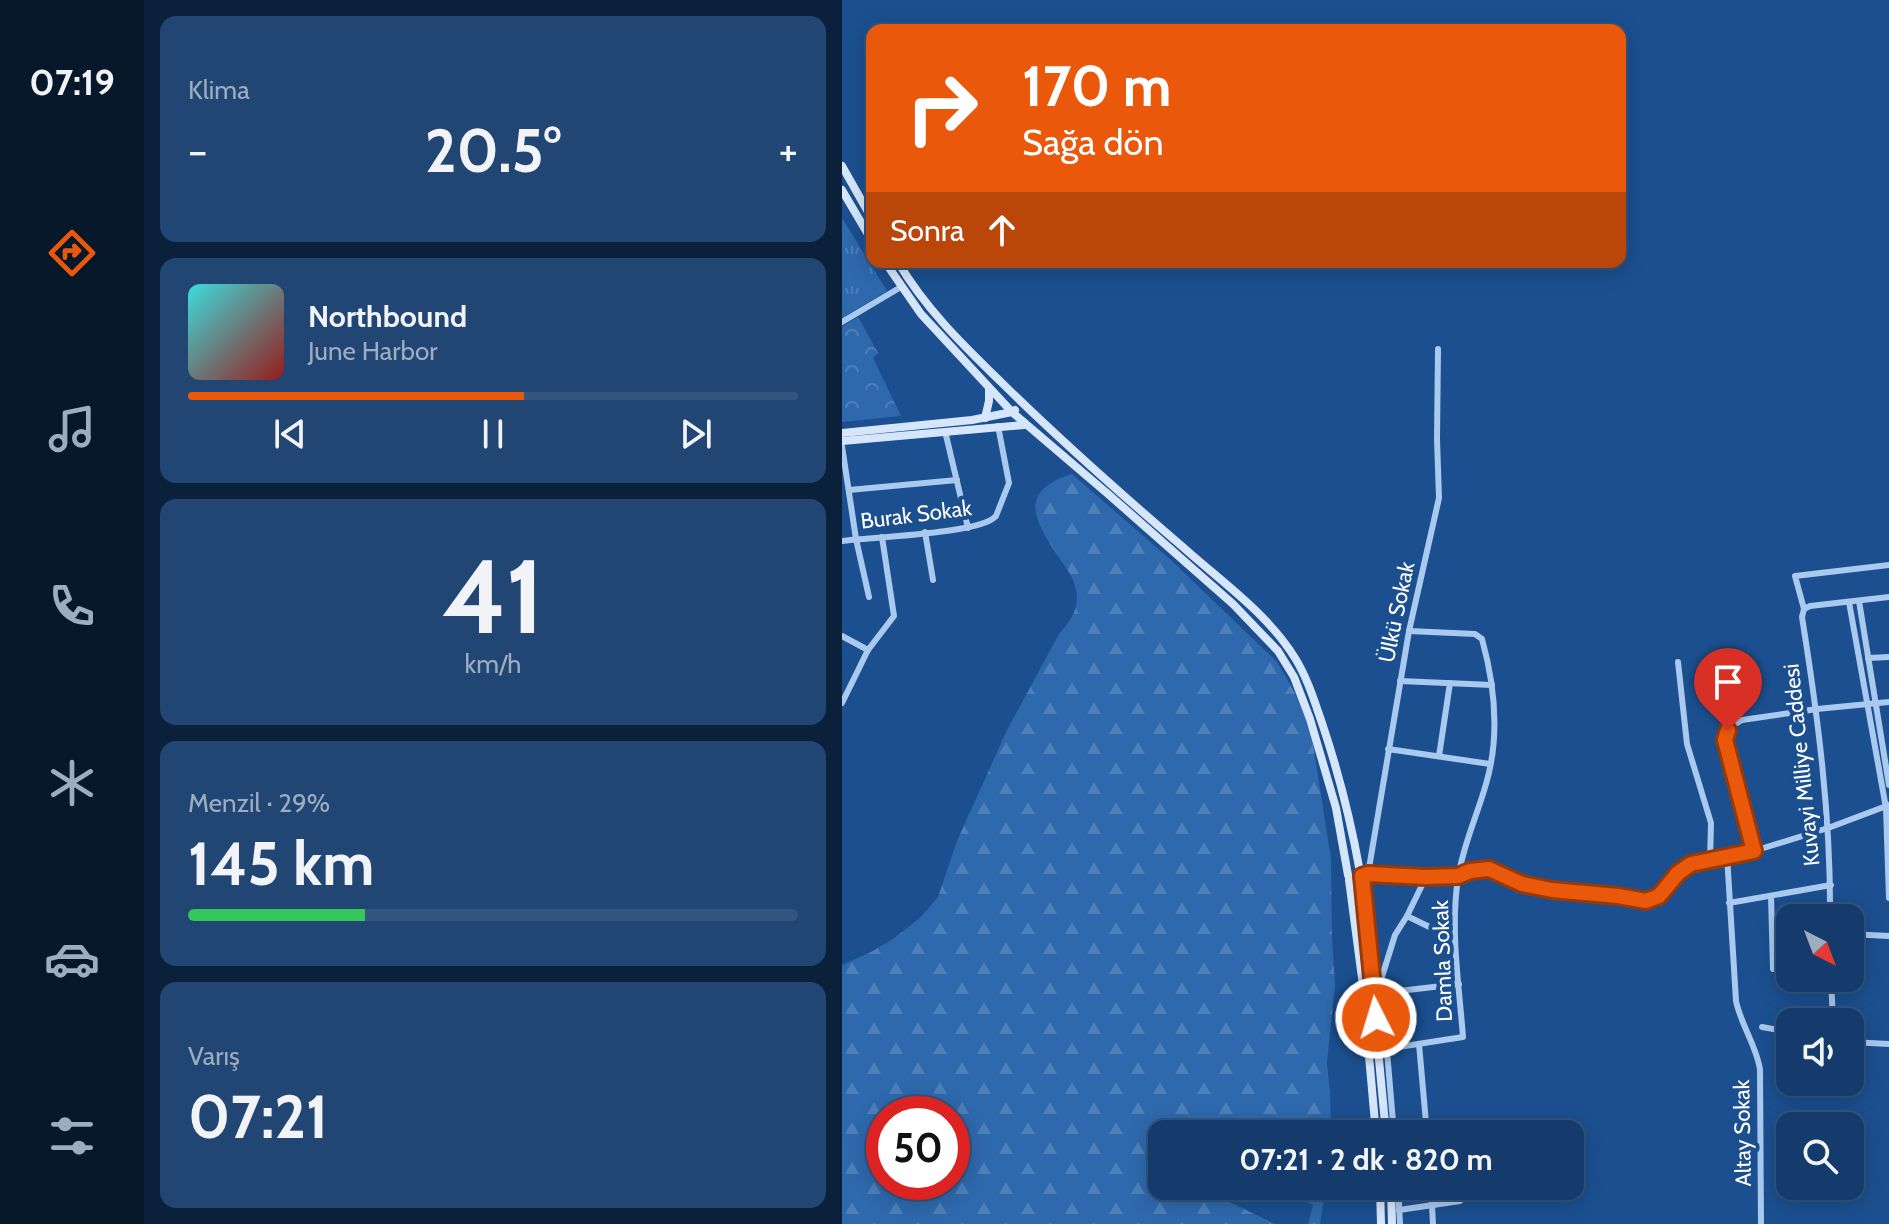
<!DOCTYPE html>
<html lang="tr">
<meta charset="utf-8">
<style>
body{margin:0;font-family:Cabin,sans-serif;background:#214673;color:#f1f3f6;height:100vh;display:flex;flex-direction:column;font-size:30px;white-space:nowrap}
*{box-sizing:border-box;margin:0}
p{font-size:26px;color:#9dadc1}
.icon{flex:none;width:44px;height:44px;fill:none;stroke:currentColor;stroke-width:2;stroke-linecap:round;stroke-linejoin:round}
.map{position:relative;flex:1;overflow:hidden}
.side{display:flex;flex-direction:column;gap:16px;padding:16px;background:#0b203b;width:698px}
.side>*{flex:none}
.top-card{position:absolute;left:24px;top:24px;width:760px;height:244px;border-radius:16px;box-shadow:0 4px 20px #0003,0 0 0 2px #33557e;background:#ea580c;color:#fff;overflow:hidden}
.needle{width:52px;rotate:138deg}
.buttons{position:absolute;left:934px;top:904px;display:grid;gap:16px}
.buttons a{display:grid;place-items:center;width:88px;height:88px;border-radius:16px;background:#143b6b;box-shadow:0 4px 20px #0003,0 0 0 2px #33557e;font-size:40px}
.speed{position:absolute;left:24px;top:1096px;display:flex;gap:16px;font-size:40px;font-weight:700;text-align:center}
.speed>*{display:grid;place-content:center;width:104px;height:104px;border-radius:50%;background:#143b6b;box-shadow:0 4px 20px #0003,0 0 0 2px #33557e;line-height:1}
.speed .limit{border:12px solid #d22;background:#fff;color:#111}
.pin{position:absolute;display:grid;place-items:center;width:68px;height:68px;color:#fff;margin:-82px -34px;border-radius:50% 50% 50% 0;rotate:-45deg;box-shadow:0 0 8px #0007}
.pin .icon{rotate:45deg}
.me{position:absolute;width:88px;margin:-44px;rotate:355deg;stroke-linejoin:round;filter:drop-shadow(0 0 6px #0008)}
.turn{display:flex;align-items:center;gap:28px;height:168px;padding:0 24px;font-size:36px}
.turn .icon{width:104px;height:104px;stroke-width:2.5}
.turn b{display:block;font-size:56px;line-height:68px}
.then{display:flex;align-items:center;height:76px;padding:0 24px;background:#0003;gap:16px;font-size:30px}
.big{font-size:60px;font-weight:700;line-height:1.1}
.side .tile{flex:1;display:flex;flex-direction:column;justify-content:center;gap:12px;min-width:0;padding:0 28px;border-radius:16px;background:#214673}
.side .dial{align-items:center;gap:0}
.dial b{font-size:104px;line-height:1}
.song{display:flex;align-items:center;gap:24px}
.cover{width:96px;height:96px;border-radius:12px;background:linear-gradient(135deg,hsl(180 70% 55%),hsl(0 70% 35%))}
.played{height:8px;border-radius:4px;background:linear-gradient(90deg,#ea580c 55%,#33557e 55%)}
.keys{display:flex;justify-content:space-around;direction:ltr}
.heat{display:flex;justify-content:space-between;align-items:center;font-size:44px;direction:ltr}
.charge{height:12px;border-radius:6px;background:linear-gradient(90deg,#34c759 29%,#33557e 0)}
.trip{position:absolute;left:306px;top:1120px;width:436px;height:80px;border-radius:16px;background:#143b6b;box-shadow:0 4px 20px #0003,0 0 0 2px #33557e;font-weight:700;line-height:80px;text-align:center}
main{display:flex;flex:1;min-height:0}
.tabs{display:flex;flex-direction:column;width:144px;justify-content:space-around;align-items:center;background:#08182b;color:#9dadc1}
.tabs .icon{width:56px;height:56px}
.tabs .current{color:#ea580c}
.tabs b{font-size:36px;color:#f1f3f6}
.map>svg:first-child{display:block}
.grass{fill:url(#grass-tufts)}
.forest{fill:url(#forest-firs);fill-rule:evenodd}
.park{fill:url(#park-crowns)}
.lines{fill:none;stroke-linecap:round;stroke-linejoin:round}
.street{stroke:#a9c9ee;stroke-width:6}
.secondary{stroke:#d6e6fa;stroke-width:8}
.route-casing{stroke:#983908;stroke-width:20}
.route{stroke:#ea580c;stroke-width:14}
.labels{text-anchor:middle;stroke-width:8;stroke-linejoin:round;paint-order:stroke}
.street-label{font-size:22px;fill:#fff;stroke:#1b4f8f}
</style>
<main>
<nav class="tabs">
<b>07:19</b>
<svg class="icon current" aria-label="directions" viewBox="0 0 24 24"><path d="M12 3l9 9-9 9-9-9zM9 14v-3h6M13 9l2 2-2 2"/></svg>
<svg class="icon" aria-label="music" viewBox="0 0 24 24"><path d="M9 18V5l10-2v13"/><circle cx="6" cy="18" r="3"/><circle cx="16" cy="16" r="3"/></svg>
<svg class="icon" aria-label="phone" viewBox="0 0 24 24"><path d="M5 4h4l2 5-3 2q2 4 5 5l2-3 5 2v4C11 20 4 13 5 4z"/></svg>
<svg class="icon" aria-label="climate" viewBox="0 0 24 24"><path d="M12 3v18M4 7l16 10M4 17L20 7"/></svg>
<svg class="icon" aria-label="car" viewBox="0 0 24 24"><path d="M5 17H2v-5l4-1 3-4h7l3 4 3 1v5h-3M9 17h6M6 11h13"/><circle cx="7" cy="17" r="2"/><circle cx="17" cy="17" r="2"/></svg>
<svg class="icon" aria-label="filters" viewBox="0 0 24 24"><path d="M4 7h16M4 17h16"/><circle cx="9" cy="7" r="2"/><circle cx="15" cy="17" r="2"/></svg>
</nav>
<section class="side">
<div class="tile"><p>Klima</p>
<div class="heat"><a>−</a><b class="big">20.5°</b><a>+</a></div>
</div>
<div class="tile">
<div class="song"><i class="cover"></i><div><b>Northbound</b><p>June Harbor</p></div></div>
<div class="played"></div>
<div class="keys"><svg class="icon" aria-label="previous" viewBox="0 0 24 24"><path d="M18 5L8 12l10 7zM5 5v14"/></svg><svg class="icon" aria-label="pause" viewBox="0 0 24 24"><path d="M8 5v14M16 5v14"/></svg><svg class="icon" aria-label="next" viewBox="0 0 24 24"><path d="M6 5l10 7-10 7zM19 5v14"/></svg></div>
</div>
<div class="tile dial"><b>41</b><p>km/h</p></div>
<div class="tile"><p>Menzil · 29%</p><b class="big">145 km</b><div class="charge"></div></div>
<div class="tile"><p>Varış</p><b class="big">07:21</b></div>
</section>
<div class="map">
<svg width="1047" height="1224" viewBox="0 0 1047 1224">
<defs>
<pattern id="grass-tufts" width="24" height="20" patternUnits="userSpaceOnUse" patternTransform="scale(2)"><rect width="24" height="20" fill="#2e69ad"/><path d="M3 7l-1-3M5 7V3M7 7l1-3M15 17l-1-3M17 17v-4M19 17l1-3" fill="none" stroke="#4d80b9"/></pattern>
<pattern id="forest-firs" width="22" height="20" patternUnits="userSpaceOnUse" patternTransform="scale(2)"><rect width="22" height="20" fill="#2e69ad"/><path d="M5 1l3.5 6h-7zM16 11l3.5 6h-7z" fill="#4d80b9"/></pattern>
<pattern id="park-crowns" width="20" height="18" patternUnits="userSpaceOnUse" patternTransform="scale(2)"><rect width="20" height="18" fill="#2e69ad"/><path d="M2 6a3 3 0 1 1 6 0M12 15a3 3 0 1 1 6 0" fill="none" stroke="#4d80b9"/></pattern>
</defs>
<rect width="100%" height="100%" fill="#1b4f8f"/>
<path class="grass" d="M0,218l45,73 -45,27z"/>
<g class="forest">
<path d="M230,474l99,86 106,102 18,31 16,38 20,128 1,80 3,46 -8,77 3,32 1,40h-169v52h29l20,7 64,31h-433v-259l29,-13 22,-13 28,-22 17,-20 19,-56 50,-111 52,-96c12,-13 21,-27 17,-45 -3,-14 -11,-22 -18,-33 -25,-37 -40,-65 14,-82zM42,1114h68v68h-68z"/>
<path d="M435,1186h49l-6,38h-12l5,-19z"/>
</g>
<path class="park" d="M16,317l20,36 -5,5 28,58 -59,6v-95z"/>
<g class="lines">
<g class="street">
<path d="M0,322l59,-35"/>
<path d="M103,431l23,97"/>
<path d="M0,446l14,93 13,58"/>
<path d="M7,490l108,-10"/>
<path d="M83,532l8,48"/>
<path d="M0,541c29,-4 139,-7 154,-25l13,-33 -11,-57"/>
<path d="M1017,601l30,184"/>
<path d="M1007,602l37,206 3,90"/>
<path d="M962,609l6,-3 79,-9"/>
<path d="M0,636l26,14"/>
<path d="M1026,658l21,-1"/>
<path d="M836,662l9,82 24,79 -1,38"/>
<path d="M558,681l92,4"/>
<path d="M0,703l26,-53 26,-34 -12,-79"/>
<path d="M546,749l102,15"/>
<path d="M597,756l11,-73"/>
<path d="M912,851l-29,-111 5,-13 12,-7 75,-11 72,-7"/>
<path d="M885,855l9,146c5,24 20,44 24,68l1,155"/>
<path d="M526,874l58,3 32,-1 18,-6 13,-1 33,15 30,6 66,6 28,5 13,-5 19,-23 13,-9 63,-13 74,-23 61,-23"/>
<path d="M520,876l6,-2 41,-243 30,-133 -2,-59 1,-90"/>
<path d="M929,896l2,73"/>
<path d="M887,903l102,-18"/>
<path d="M565,916l47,23"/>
<path d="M988,918c1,-101 -12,-201 -28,-301l2,-8 -9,-33 94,-11"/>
<path d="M1008,934l39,2"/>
<path d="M989,978l2,44"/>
<path d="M540,993l77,-9"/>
<path d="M920,1027l28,5"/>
<path d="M1008,1042l39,2"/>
<path d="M577,1044l8,90"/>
<path d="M537,1050l84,-13c-4,-53 -13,-106 -5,-159 5,-33 19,-62 28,-94 14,-47 9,-98 -4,-145l-7,-5 -66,-3"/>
<path d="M552,1134l-13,-154 14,-45 12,-19 19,-39"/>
<path d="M556,1186l2,38"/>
<path d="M589,1186l2,38"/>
<path d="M557,1210l61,-9"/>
</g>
<g class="secondary">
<path d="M0,166l30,53"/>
<path d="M0,190l30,51"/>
<path d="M43,262l36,52 91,98 96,82 125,110 45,47 16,26 16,42 26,89 12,67"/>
<path d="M56,262c27,46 64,82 102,119 59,58 121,113 184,167 38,34 84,66 111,110 13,21 20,45 28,68 16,48 28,96 37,146"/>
<path d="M143,418l4,-17v-12"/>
<path d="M0,433l130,-13 40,-8 3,-2"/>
<path d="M0,441l182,-16"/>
<path d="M520,879l24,255"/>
<path d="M507,880l13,98 14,156"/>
<path d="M538,1186l1,38"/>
<path d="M549,1186l1,38"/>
</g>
</g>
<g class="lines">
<defs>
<path id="route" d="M534,1018l-14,-142 6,-2 58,3 32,-1 12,-5 19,-2 33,15 30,6 66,6 28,5 13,-5 19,-23 13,-9 63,-13 -29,-111 3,-10"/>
</defs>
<use href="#route" class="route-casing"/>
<use href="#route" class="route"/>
</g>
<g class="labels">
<g class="street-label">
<text transform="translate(74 514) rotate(-7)" y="8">Burak Sokak</text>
<text transform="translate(554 612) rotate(-78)" y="8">Ülkü Sokak</text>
<text transform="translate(959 765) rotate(-96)" y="8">Kuvayi Milliye Caddesi</text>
<text transform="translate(600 961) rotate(-92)" y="8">Damla Sokak</text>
<text transform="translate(900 1133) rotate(-91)" y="8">Altay Sokak</text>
</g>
</g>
</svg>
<div class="buttons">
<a><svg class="needle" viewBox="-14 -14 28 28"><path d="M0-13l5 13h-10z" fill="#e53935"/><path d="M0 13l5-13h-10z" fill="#9dadc1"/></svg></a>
<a><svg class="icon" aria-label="sound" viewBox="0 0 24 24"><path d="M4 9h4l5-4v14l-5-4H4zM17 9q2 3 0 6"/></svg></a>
<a><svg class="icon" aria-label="search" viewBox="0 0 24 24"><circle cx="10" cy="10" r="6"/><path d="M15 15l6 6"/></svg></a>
</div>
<div class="speed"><div class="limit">50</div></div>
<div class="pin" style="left:886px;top:730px;background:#d93025"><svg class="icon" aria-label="arrive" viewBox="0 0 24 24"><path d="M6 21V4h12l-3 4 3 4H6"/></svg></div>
<svg class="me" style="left:534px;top:1018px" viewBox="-20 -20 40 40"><circle r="17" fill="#ea580c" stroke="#fff" stroke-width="3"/><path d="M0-11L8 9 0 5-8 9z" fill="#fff"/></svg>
<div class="trip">07:21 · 2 dk · 820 m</div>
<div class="top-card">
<div class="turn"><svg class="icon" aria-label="right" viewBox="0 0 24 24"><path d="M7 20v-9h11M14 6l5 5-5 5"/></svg><div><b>170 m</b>Sağa dön</div></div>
<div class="then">Sonra<svg class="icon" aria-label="ahead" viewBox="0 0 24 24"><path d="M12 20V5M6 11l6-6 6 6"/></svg></div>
</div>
</div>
</main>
